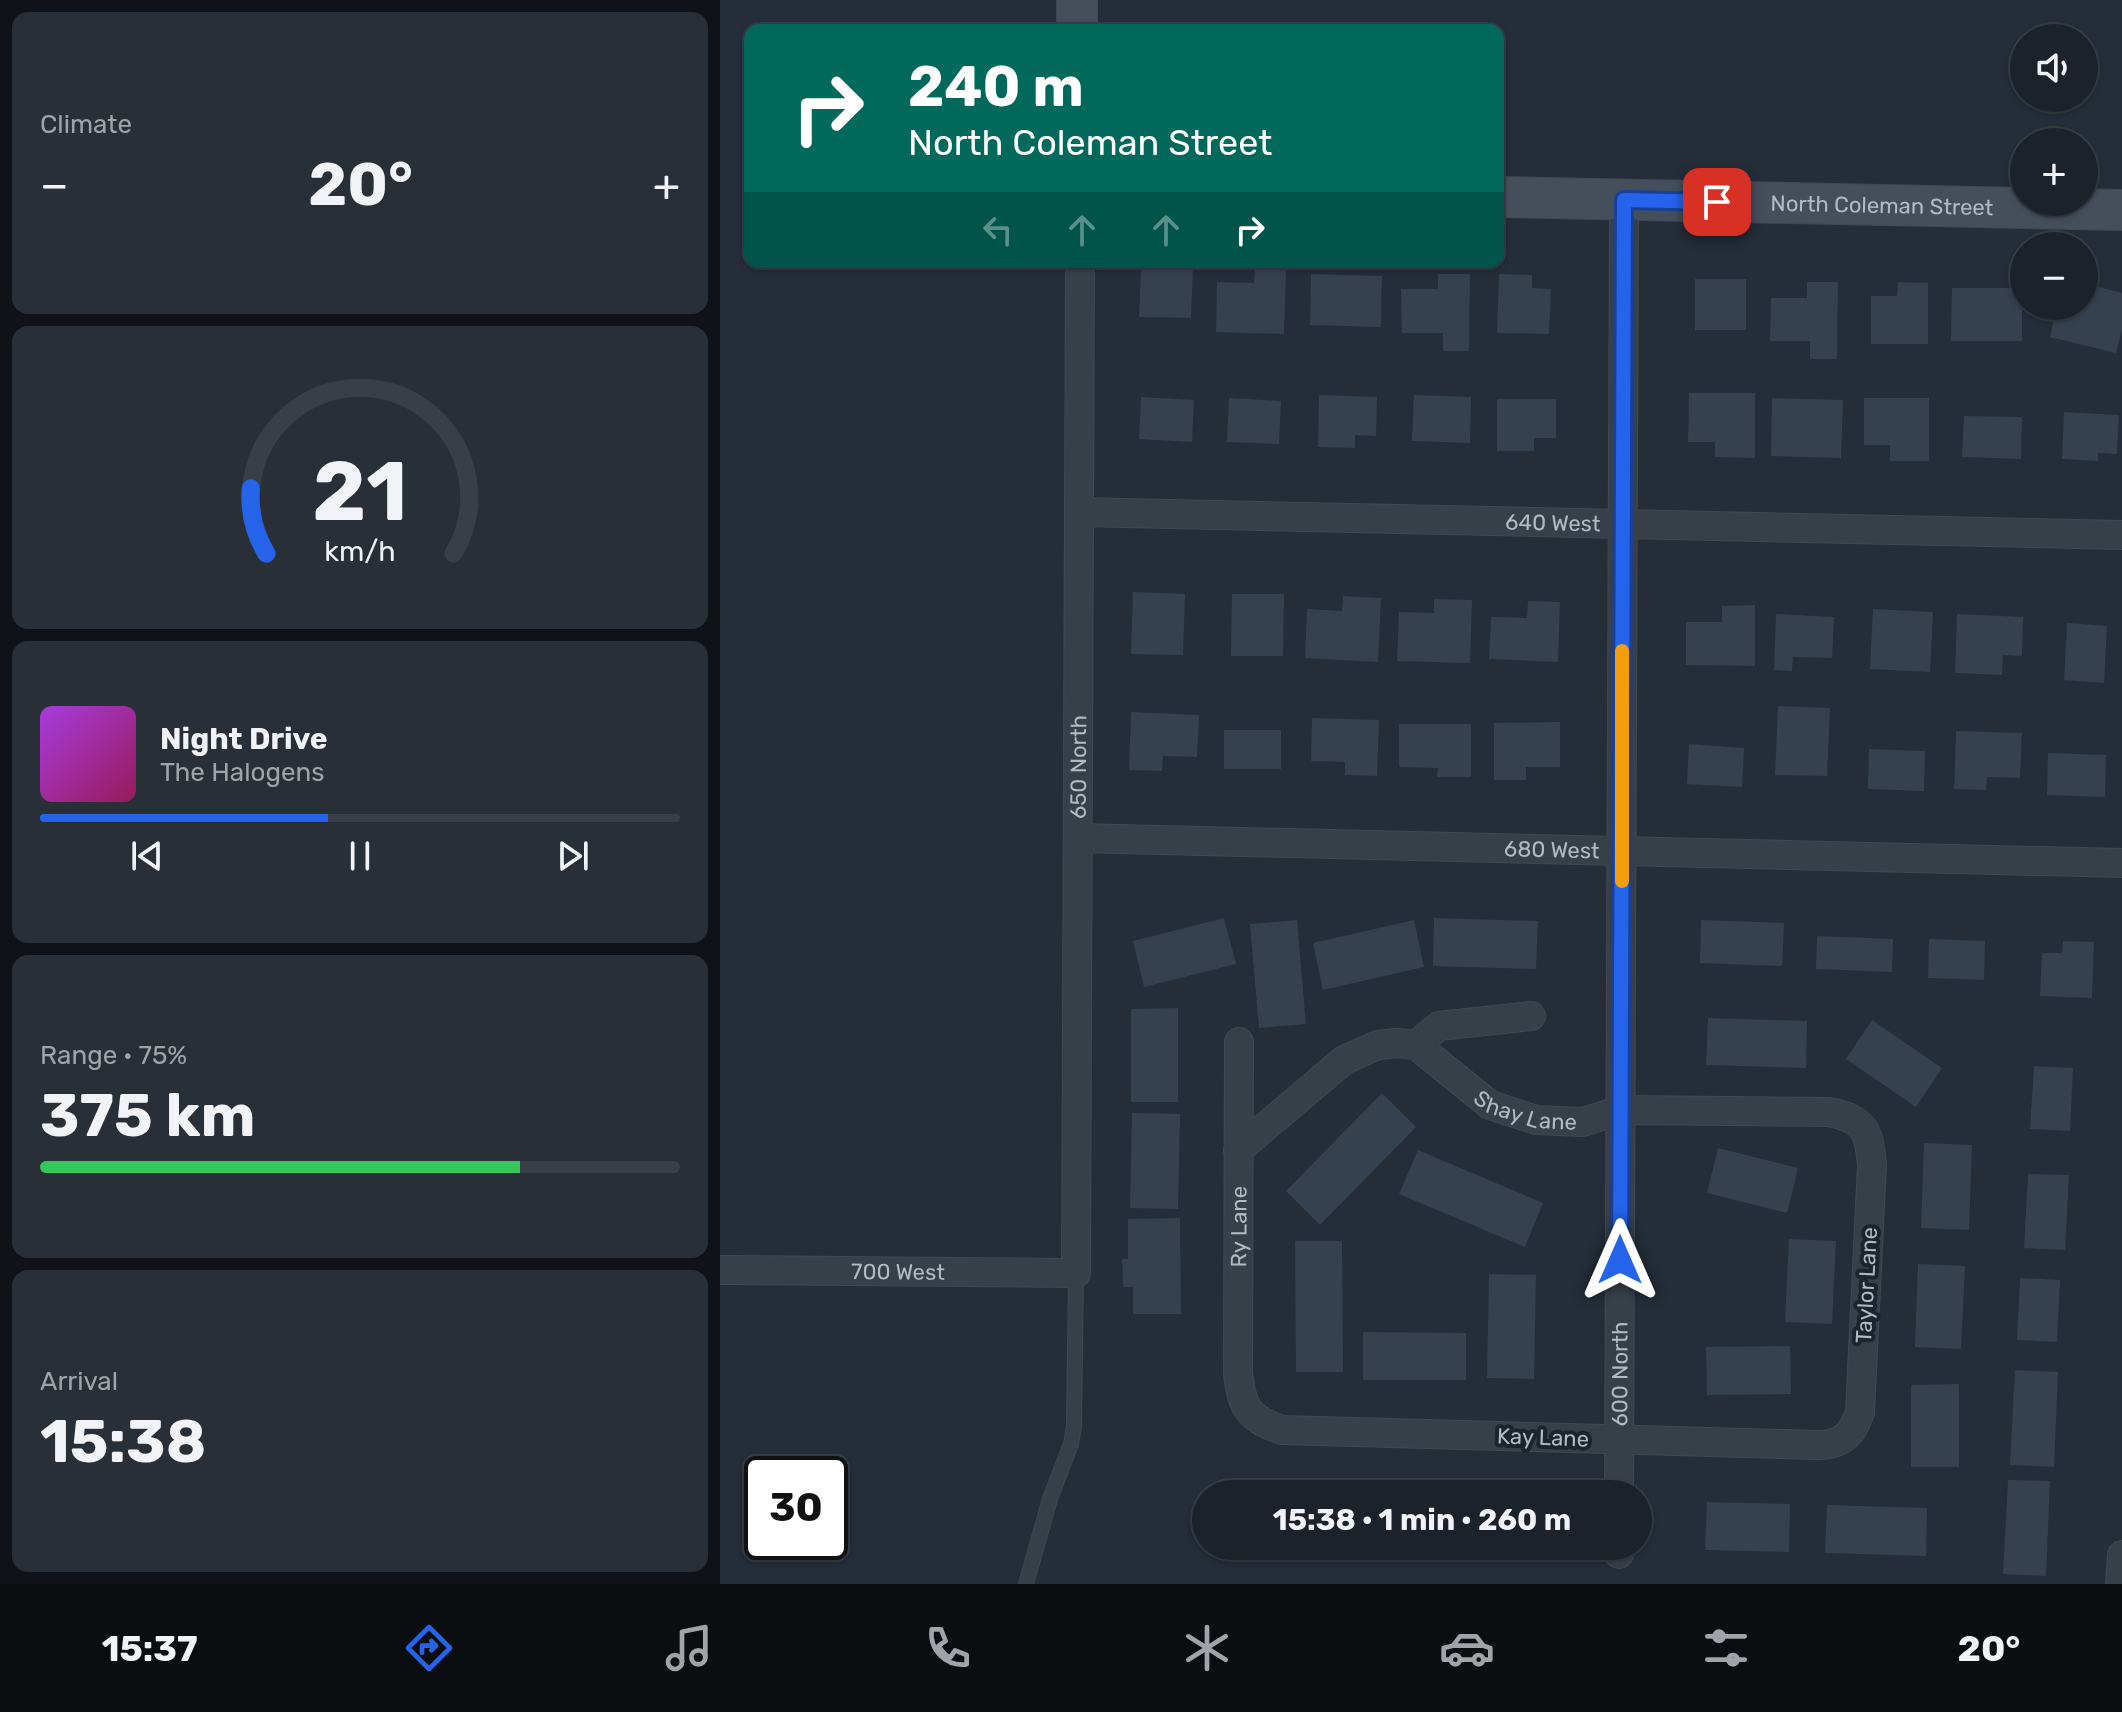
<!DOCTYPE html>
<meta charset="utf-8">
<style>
body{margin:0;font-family:Rubik,sans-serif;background:#282f36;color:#f1f3f6;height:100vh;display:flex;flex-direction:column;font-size:30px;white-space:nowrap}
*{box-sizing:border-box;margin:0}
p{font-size:26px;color:#a0a4a8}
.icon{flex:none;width:44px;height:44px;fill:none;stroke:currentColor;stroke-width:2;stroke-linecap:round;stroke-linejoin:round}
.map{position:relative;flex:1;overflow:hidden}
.drawer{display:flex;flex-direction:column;gap:12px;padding:12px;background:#0f1317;width:720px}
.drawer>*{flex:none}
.top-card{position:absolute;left:24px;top:24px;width:760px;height:244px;border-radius:16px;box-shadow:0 2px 6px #0004,0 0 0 2px #393f47;background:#00695c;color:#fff;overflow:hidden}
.buttons{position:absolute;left:1290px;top:24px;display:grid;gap:16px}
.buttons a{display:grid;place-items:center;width:88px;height:88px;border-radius:50%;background:#1b222a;box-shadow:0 2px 6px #0004,0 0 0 2px #393f47;font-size:40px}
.speed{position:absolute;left:24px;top:1456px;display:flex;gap:16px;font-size:40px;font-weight:700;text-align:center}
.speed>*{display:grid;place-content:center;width:104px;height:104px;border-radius:50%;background:#1b222a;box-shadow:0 2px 6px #0004,0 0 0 2px #393f47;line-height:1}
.speed .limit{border:4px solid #111;border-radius:12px;background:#fff;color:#111}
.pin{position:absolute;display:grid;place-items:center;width:68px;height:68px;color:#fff;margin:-34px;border-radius:16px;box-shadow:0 4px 12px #0006}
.me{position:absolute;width:88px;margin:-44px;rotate:0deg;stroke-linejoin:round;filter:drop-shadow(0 0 6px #0008)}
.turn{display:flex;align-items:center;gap:28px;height:168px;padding:0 32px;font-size:36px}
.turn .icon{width:104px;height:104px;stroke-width:2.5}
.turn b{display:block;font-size:56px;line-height:68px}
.lanes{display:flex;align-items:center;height:76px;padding:0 32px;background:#0003;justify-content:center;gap:40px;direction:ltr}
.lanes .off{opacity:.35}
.big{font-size:60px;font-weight:700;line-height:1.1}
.drawer .tile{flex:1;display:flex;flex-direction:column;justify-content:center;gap:12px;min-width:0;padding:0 28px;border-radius:16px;background:#282f36}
.drawer .dial{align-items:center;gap:0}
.dial svg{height:208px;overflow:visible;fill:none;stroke:#393f47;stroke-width:7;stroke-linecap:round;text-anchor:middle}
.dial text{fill:#f1f3f6;stroke:none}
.song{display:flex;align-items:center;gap:24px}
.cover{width:96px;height:96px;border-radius:12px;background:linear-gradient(135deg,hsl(280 70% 55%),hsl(330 70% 35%))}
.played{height:8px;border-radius:4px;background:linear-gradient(90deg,#2563eb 45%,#393f47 45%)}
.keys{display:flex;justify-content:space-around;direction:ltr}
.heat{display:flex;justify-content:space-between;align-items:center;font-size:44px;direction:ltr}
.charge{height:12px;border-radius:6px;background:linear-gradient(90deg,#34c759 75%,#393f47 0)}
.trip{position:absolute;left:472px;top:1480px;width:460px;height:80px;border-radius:40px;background:#1b222a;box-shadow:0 2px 6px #0004,0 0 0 2px #393f47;font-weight:700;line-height:80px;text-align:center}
.tab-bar{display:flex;height:128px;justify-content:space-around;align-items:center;background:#0b0e11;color:#a0a4a8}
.tab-bar .icon{width:56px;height:56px}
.tab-bar .on{color:#2563eb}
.tab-bar b{font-size:36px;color:#f1f3f6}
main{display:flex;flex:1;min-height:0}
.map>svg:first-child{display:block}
.building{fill:#36414f}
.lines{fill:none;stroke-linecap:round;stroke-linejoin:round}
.lane-casing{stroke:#404852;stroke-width:16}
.street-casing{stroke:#404852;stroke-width:30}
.secondary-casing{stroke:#404852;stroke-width:42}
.lane{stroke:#373f49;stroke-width:14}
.street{stroke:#373f49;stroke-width:28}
.secondary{stroke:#454e5b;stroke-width:40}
.route-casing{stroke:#184099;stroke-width:20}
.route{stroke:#2563eb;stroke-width:14}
.slow{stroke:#f59e0b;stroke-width:14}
.labels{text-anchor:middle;stroke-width:8;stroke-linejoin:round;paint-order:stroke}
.street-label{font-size:22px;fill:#b2bac5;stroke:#1c242d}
</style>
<main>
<section class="drawer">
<div class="tile"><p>Climate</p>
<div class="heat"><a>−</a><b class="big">20°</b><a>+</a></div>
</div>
<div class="tile dial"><svg viewBox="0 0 100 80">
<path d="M14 69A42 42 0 1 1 86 69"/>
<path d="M14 69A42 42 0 0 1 8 44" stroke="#2563eb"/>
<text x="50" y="56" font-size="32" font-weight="700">21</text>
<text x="50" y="72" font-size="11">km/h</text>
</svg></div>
<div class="tile">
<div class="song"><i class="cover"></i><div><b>Night Drive</b><p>The Halogens</p></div></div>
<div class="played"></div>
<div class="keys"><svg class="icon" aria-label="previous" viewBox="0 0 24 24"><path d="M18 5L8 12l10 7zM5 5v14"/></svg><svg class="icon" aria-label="pause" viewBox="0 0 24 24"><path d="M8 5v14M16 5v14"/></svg><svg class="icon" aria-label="next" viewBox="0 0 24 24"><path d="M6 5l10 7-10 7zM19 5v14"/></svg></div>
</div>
<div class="tile"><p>Range · 75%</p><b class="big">375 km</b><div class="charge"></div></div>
<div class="tile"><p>Arrival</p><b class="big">15:38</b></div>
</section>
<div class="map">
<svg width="1402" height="1584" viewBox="0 0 1402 1584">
<rect width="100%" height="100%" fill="#242d38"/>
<g class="building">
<path d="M421,266l52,1 -2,51 -52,-1z"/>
<path d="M535,269l31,1 -2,64 -68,-2 1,-50 37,1z"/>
<path d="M591,274l71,2 -1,51 -71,-2z"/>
<path d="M718,274h32l-1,77h-26v-18h-41l-1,-44h37z"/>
<path d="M779,274l33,1v13l19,1 -2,45 -52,-1z"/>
<rect x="975" y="279" width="51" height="51"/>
<path d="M1087,282h31l-1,77h-27v-18h-40l1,-43h36z"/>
<path d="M1178,282l30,1v61h-57v-48h26z"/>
<path d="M1375,286l27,7v36l-6,24 -66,-16 7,-31h27v-8l8,2z"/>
<path d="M1232,288h70v53h-71z"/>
<path d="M969,393h66v65l-40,-1v-15h-27z"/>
<path d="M599,395l58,2 -1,39 -21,-1v13l-37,-1z"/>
<path d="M694,395l57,2 -1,46 -58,-2z"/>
<path d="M421,397l53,3 -2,42 -53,-3z"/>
<path d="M509,398l52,3 -2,43 -52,-2z"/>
<path d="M1052,398l71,2 -2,58 -70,-2z"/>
<path d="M1144,398h65v63h-39v-16h-26z"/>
<path d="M777,399h59v39h-22v13h-37z"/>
<path d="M1344,412l55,3 -2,39 -19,-1v8l-36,-2z"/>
<path d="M1244,416l58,1 -1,42 -59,-2z"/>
<path d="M413,592l52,2 -2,61 -52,-1z"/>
<path d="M512,594h52l-1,62h-52z"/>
<path d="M623,596l38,2 -3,64 -73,-4 2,-49 35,2z"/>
<path d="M714,599l38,1 -2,63 -73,-2 2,-49 35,1z"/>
<path d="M808,601l32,1 -2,60 -69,-3 2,-42 36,1z"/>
<path d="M1035,605v61l-69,-1v-43h36v-16z"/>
<path d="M1153,609l60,3 -3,60 -60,-3z"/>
<path d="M1056,614l58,3 -2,41 -39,-1 -1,14 -18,-1z"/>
<path d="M1237,614l66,3 -1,39 -19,-1 -1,20 -47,-2z"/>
<path d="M1347,623l40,3 -3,57 -40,-3z"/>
<path d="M1058,706l52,2 -3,68 -52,-1z"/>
<path d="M411,712l68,3 -2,42 -34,-1 -1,15 -33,-1z"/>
<path d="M592,718l67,2 -2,56 -32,-1v-13l-34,-1z"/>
<path d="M840,722v45h-34v13h-32v-57z"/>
<path d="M679,724h72v53h-34l1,-9 -39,-1z"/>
<rect x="504" y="730" width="57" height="39"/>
<path d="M1236,731l66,2 -2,45 -33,-1 -1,13 -32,-1z"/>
<path d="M969,744l55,4 -2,39 -55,-3z"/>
<path d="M1149,749l56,2 -1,40 -56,-2z"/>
<path d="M1328,753l58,2 -1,42 -58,-2z"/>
<path d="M504,918l12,46 -92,23 -11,-46z"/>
<path d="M714,918l104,3 -2,48 -103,-3z"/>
<path d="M577,920l9,104 -47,4 -9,-104z"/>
<path d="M694,920l10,47 -101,23 -10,-47z"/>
<path d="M981,920l83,3 -2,43 -82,-3z"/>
<path d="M1097,936l76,3 -1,33 -76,-3z"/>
<path d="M1209,939l56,2 -1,39 -56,-2z"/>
<path d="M1343,941l31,1 -2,56 -52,-2 2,-43h20z"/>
<path d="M458,1008v94h-47v-93z"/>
<path d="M988,1018l99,3 -1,47 -100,-3z"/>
<path d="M1152,1020l70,48 -26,39 -70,-48z"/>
<path d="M1314,1066l39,2 -3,63 -40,-2z"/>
<path d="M662,1093l34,34 -96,98 -34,-34z"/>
<path d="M412,1113l48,1 -2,95 -48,-1z"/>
<path d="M1204,1143l48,2 -3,85 -48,-2z"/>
<path d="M998,1148l80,20 -11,45 -80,-20z"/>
<path d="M698,1150l125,53 -18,44 -126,-53z"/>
<path d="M1308,1174l41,1 -4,75 -41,-2z"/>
<path d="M460,1218l1,96h-48v-27h-10l-1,-28h6v-40z"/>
<path d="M1069,1239l47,2 -4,83 -47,-2z"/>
<path d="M575,1241h47l1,131h-47z"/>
<path d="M1198,1264l47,2 -4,83 -46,-2z"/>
<path d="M769,1274l47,1 -2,104 -47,-1z"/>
<path d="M1300,1278l40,2 -3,62 -40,-2z"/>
<path d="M643,1332l103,1v47h-103z"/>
<path d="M1070,1346l1,48 -84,1 -1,-48z"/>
<path d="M1295,1370l43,2 -4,95 -44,-2z"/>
<path d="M1239,1384v83h-48v-82z"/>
<path d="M1288,1480l42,1 -4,95 -43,-2z"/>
<path d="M987,1502l83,2 -1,48 -84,-2z"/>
<path d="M1107,1505l100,3 -1,48 -101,-3z"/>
<path d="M784,1546h33v4l-33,-1z"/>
</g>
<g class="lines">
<defs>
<path id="lane" d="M306,1584l24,-85 21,-55 3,-18 2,-153"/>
<g id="street">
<path id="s1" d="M359,512l1043,23"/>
<path id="s2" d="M358,838l1044,25"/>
<path d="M696,1045l23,-19 92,-10"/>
<path id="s3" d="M518,1150l106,-90 34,-15 19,-2 19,2 74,60 46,15 47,2 38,-12 208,2c36,7 40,19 43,53l-12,247c-7,22 -18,33 -42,33l-536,-15c-34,-12 -40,-22 -44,-57l1,-331"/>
<path id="s4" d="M0,1270l356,3 4,-1011"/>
<path id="s5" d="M899,1494l5,-1294"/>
<path d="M899,1554v-8"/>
<path d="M1400,1584l2,-29"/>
</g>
<g id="secondary">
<path d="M357,0v30"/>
<path id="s6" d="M778,197l624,13"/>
</g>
</defs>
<use href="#lane" class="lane-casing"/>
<use href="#street" class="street-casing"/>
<use href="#secondary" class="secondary-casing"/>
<use href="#lane" class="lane"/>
<use href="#street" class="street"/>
<use href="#secondary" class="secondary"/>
</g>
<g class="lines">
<defs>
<path id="route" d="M900,1260l4,-1060 93,2"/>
</defs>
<use href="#route" class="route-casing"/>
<use href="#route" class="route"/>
<path class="slow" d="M902,881v-230"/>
</g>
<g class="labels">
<g class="street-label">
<text dy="8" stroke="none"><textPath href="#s6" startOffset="384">North Coleman Street</textPath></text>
<text dy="8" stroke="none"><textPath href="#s1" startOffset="474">640 West</textPath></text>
<text dy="8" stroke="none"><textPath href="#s4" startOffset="862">650 North</textPath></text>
<text dy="8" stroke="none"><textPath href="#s2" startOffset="474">680 West</textPath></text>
<text dy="8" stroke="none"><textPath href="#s3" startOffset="346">Shay Lane</textPath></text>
<text dy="8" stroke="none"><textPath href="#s3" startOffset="1796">Ry Lane</textPath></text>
<text dy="8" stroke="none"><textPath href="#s4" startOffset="178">700 West</textPath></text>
<text transform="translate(1146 1285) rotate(-87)" y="8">Taylor Lane</text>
<text dy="8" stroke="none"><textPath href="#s5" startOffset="120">600 North</textPath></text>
<text transform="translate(823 1437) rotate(2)" y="8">Kay Lane</text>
</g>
</g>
</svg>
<div class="buttons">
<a><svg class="icon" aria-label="sound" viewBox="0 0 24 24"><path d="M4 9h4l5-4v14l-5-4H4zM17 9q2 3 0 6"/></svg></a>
<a>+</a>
<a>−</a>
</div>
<div class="speed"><div class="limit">30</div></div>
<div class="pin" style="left:997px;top:202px;background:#d93025"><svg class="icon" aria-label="arrive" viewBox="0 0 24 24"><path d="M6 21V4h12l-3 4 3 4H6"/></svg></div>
<svg class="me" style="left:900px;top:1260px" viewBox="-20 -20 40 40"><path d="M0-17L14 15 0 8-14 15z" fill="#2563eb" stroke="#fff" stroke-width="4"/></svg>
<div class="trip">15:38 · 1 min · 260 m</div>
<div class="top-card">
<div class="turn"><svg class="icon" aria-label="right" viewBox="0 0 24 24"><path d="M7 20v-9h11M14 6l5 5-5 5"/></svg><div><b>240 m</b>North Coleman Street</div></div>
<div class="lanes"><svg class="icon off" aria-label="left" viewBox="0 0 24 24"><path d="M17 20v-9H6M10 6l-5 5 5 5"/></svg><svg class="icon off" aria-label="ahead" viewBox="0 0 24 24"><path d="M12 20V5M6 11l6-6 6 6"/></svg><svg class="icon off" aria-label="ahead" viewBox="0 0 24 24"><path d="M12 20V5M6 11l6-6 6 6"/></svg><svg class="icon" aria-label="right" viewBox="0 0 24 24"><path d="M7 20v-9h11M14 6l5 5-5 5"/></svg></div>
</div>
</div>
</main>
<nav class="tab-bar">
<b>15:37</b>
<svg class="icon on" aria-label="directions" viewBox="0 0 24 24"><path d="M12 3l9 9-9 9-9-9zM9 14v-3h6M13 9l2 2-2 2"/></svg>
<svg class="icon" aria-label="music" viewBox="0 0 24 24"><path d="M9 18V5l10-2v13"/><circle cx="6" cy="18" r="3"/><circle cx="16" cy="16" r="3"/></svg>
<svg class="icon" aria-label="phone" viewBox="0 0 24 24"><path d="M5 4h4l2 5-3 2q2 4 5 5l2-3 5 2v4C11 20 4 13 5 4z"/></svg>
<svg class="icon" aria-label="climate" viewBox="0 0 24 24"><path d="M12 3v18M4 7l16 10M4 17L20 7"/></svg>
<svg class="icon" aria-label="car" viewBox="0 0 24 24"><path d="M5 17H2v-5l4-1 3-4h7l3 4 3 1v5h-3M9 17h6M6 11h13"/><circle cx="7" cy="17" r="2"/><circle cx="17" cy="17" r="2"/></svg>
<svg class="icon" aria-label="filters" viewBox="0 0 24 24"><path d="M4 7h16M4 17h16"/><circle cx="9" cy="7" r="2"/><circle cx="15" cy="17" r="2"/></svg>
<b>20°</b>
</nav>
